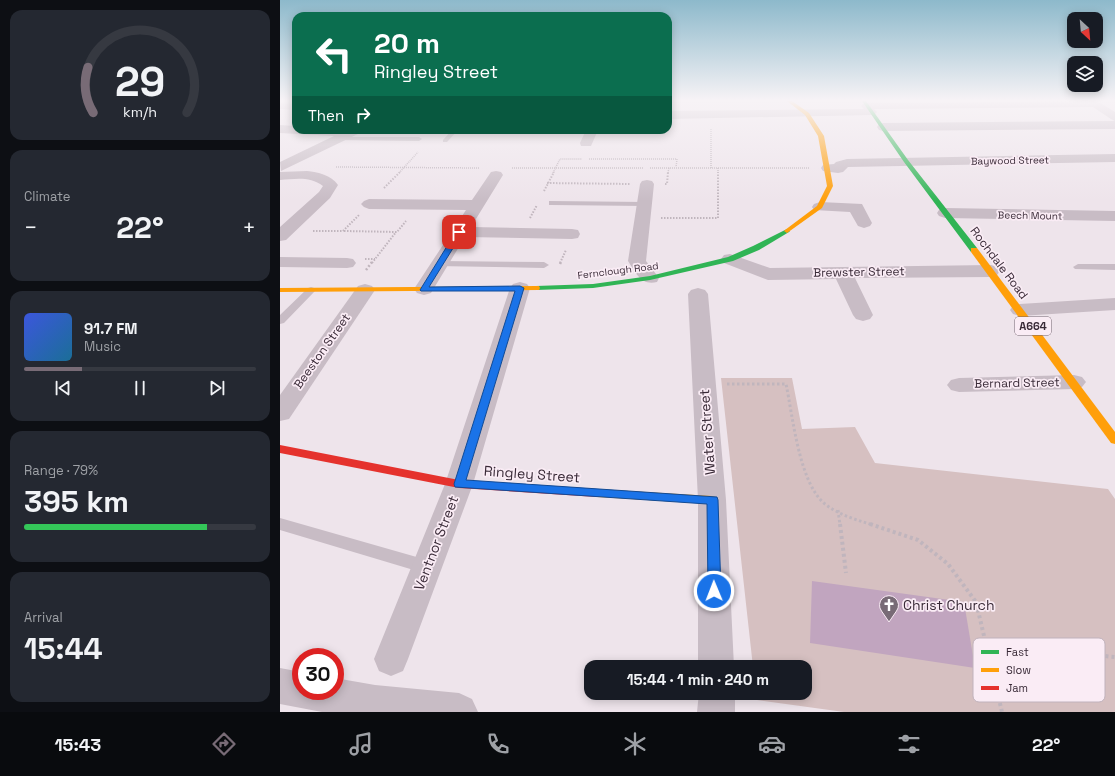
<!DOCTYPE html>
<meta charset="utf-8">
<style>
body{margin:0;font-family:"Space Grotesk",sans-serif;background:#242831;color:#f1f3f6;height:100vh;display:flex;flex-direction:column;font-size:15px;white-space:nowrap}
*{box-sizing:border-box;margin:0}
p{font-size:13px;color:#9ea1a6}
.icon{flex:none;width:22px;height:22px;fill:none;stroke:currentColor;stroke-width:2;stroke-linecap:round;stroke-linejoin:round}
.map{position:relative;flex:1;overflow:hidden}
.side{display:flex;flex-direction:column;gap:10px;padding:10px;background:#0d0f14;width:280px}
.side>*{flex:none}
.hud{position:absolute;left:12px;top:12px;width:380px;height:122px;border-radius:12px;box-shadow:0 2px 10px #0003;background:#0b6e4f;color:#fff;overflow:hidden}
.needle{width:26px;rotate:154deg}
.tools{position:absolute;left:787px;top:12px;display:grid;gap:8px}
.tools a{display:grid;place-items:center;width:36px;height:36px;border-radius:8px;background:#171b24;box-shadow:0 2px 10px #0003;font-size:20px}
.speed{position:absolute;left:12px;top:648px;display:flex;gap:8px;font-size:20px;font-weight:700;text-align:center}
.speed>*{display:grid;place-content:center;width:52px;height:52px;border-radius:50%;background:#171b24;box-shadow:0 2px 10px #0003;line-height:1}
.speed .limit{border:6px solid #d22;background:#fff;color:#111}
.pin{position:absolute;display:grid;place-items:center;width:34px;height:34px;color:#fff;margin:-17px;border-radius:8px;box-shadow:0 2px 6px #0006}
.me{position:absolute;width:44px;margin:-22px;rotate:359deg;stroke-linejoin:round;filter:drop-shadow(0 0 3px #0008)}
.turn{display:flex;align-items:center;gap:14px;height:84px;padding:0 16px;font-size:18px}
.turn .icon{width:52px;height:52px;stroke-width:2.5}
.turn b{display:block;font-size:28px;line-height:34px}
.then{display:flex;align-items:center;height:38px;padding:0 16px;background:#0003;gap:8px;font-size:15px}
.big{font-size:30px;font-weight:600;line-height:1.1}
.side .card{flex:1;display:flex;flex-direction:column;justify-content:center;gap:6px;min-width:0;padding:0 14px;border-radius:12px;background:#242831}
.side .dial{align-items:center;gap:0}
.dial svg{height:104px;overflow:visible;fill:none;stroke:#363941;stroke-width:7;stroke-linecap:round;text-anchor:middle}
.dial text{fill:#f1f3f6;stroke:none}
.song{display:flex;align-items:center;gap:12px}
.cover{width:48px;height:48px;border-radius:6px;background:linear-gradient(135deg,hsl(230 70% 55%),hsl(200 70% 35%))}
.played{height:4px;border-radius:2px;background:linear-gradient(90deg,#786b76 25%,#363941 25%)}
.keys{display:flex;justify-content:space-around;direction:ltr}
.heat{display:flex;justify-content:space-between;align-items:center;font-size:22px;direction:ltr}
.charge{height:6px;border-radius:3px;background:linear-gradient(90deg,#34c759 79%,#363941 0)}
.trip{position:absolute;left:304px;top:660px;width:228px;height:40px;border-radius:12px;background:#171b24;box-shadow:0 2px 10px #0003;font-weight:600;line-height:40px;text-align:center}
.menu{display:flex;height:64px;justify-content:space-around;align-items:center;background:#090b0e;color:#9ea1a6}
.menu .icon{width:28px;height:28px}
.menu .active{color:#786b76}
.menu b{font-size:18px;color:#f1f3f6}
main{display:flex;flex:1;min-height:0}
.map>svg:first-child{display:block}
.green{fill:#d6c0c1}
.building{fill:#c1a5bf}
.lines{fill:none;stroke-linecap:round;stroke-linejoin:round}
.path-far4{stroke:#c0b5bd;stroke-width:1.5;stroke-dasharray:1 1;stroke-linecap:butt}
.path-far3{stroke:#c0b5bd;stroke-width:2;stroke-dasharray:1.5 1.5;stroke-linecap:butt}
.path-far2{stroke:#c0b5bd;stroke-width:2.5;stroke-dasharray:2 2;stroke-linecap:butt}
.path-far1{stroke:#c0b5bd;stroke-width:3;stroke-dasharray:2.5 2.5;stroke-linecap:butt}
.path{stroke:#c0b5bd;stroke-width:4;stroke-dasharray:3 3;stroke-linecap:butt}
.lane{fill:#c8bcc5;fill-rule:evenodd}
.street{fill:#c8bcc5;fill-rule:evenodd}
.fast{fill:#30b455;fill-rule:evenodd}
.slow{fill:#ff9f0a;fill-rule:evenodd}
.jam{fill:#e5322d;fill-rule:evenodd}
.route{fill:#1a73e8;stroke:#114b97}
.labels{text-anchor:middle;stroke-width:3.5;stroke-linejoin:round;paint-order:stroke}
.far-street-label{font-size:10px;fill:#392a37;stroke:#faecf5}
.shield{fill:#faecf5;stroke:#736470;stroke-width:1}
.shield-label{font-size:11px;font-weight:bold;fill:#392a37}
.street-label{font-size:12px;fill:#392a37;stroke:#faecf5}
.near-street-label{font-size:14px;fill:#392a37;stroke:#faecf5}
.near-poi-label{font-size:14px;fill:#392a37;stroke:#faecf5;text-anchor:start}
.key{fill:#faecf5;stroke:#c0b2bc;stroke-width:1}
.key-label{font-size:11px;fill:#392a37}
</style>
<main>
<section class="side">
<div class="card dial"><svg viewBox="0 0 100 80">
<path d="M14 69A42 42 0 1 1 86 69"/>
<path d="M14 69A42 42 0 0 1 10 34" stroke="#786b76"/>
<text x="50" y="56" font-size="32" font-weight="700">29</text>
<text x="50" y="72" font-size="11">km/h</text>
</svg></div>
<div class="card"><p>Climate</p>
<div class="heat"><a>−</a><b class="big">22°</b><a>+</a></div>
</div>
<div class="card">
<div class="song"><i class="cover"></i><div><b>91.7 FM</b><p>Music</p></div></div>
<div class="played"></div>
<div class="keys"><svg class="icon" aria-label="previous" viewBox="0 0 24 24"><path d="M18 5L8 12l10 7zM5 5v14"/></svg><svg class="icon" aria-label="pause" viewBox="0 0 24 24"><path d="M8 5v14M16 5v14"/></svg><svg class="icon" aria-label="next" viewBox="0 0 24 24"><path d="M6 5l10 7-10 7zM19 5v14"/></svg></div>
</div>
<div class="card"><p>Range · 79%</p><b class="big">395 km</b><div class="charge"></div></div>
<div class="card"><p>Arrival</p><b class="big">15:44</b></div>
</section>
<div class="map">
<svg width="835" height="712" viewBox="0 0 835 712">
<rect width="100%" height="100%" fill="#eee4eb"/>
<path class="green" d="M441,378h71l10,51 53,-2 20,36 233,26 7,10v213h-271l-87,-12 -1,-7h49v-26h-52z"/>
<path class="building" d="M532,581l152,21 11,66 -165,-25z"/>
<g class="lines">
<g class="path-far4">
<path d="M431,129v39"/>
<path d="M309,159h88l-1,8"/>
<path d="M56,167l143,1"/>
<path d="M232,168h131"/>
<path d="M370,168h159"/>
<path d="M438,168v5"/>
<path d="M119,173l19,-21"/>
<path d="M273,173l7,-14h22"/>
<path d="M388,173l1,-6"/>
</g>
<g class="path-far3">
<path d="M267,183l83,1"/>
<path d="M385,184h2l1,-12"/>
<path d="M104,188l16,-16"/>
<path d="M264,191l10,-19"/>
<path d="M250,218l7,-13"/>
<path d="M381,218h57v-46"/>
<path d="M33,231h30l16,-16"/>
<path d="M64,231l53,1 9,-11"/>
<path d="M85,259h10"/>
<path d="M92,263l24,-31"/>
<path d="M280,263l6,-13"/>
</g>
<g class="path-far2">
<path d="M280,264l1,-2"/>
<path d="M86,270l6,-8"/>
</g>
<g class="path-far1">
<path d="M447,384h59c7,33 13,99 39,120 14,11 32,16 48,21"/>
<path d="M558,510l2,15"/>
</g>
<g class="path">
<path d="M560,524l6,49"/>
<path d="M590,524l48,16 30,24 28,38 26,110"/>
<path d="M706,645l129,12"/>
</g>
<g class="lane">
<path d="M172,130h6l-11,12h-4v-2z"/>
<path d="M59,137h80l3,2 -3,2 -78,-1 -2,-1z"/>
<path d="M269,201l96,1 4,2 -4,2 -93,-1h-3z"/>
<path d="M159,261l105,1 5,3 -5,3 -108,-2 -2,-2z"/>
<path d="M798,264h37v6l-40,-1 -2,-2z"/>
<path d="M31,287l3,1 2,2 -2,2 -30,31 -4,1v-9l28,-27z"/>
<path d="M0,518l147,42 5,2 3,5 -3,5 -5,2 -147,-44z"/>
</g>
<g class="street">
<path d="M817,101l18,11v9l-4,-2 -18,-12 -219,2 3,3 -2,2 -4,1 -203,4v-8l196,-2 -3,-3 2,-2 4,-1z"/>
<path d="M0,103l16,1v6l-16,-1z"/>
<path d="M835,121v8l-232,2 -4,-1 -2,-3 2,-3 4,-1z"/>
<path d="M0,125l16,1v4h66l-2,3 -79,38 -1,-9 54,-26 -54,-3z"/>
<path d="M306,130h12l-7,16h-10l-1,-3z"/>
<path d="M835,154v8l-267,5 -5,5 -5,1 -15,-2 -2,-3 2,-3 11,-1 2,-2 11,-3z"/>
<path d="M27,171c11,1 24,4 31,14l-8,13 -44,42 -6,1v-14l39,-35 4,-6c-13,-10 -28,-7 -43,-6v-8z"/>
<path d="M216,171l5,1 2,3 -32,52 101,2 6,1 2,4 -2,4 -6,1 -107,-2 -34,56 -7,2 -7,-2 -3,-4 52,-79 -97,-1 -5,-2 -3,-3 3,-3 5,-2 103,1 19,-28z"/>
<path d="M367,180l5,1 2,3 -8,77 13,17 -2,4c-16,4 -21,-9 -29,-21l12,-77 2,-3z"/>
<path d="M540,202l42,2 10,19 -2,3 -6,2 -6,-2 -8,-14 -36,-2 -2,-3 2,-3z"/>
<path d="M665,208l170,3v10l-170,-3 -6,-2 -2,-3 2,-3z"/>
<path d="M450,254l40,14 221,-3 6,2 3,4 -3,4 -6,2 -136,1 18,37 -3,4 -7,2 -7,-2 -3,-4 -17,-36 -68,1 -44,-17 -3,-4 3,-4z"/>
<path d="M0,257l67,1 6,1 3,4 -3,4 -6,1 -67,-1z"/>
<path d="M240,282l7,2 3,4 -57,196 -65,175 -5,12 -12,5 -12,-5 -5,-12 71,-175 65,-196 3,-4z"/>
<path d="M85,284l7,2 3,4 -86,129 -9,2v-26l78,-109z"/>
<path d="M418,288l7,2 3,4 18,206 8,167h-36v-167l-10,-206 3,-4z"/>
<path d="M835,298v12l-95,6 -7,-2 -3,-4 3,-4 7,-2z"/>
<path d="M794,375l8,2 4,5 -4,5 -8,2 -115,3 -8,-2 -4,-5 4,-5 8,-2z"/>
<path d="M0,668l21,4v19h34v-13l40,7 84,8 13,6 6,13h-156l-42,-8z"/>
<path d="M419,693h36v19h-38z"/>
</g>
<g class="fast">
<path d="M582,101h4l42,59 69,88v4h-6l-67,-90z"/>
<path d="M507,229l3,2 -1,1 -30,18 -26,11 -83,19 -57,8 -57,2 -4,-2 4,-2 57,-2 57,-8 78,-19 25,-11z"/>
</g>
<g class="slow">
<path d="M507,101h5l17,12 15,23 9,50 -11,22 -35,25 -3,-2 1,-1 32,-24 10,-20 -9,-50 -13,-21z"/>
<path d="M691,248h6l138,184v12l-4,-1 -140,-191z"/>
<path d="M256,286h3l1,2 -1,2 -259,2v-4z"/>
<path d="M317,489l115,7 4,1 2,3 -2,3 -4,1 -115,-7 -4,-1 -2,-3 2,-3z"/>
</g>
<path class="jam" d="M0,445l179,35 138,9 4,1 2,3 -2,3 -4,1 -138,-9 -179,-35z"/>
</g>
<linearGradient id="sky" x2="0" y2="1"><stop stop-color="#8db9cb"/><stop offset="0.5" stop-color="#f7f3f6"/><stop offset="1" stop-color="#f7f3f6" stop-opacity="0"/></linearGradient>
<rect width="835" height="201" fill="url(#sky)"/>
<path class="route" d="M177,230l6,2 -34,55 91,-1 4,2 -58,192 251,17 1,3 3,91 -2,4 -5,2 -4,-2 -2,-4 -1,-87 -252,-17 -1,-3 61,-193h-94l-1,-1z"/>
<defs>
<symbol id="church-pin" viewBox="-11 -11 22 30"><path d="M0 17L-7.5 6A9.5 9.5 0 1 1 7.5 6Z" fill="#786b76" stroke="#faecf5"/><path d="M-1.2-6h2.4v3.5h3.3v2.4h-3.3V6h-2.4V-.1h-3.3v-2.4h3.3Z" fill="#fff"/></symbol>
</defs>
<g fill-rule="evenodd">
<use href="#church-pin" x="598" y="594" width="22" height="30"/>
</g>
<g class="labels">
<g class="far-street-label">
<text transform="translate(730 160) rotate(-1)" y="4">Baywood Street</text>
<text transform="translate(750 215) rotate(1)" y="4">Beech Mount</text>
<text transform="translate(338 270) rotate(-7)" y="4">Fernclough Road</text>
</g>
<rect class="shield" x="735" y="317" width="36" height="18" rx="3"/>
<g class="shield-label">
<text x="753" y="330">A664</text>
</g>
<g class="street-label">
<text transform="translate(719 263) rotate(53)" y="4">Rochdale Road</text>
<text transform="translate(579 272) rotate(-1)" y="4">Brewster Street</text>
<text transform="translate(42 351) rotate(-55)" y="4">Beeston Street</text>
<text transform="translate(737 383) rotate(-1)" y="4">Bernard Street</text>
</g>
<g class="near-street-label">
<text transform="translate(427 432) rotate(-94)" y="5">Water Street</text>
<text transform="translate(252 474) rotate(4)" y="5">Ringley Street</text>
<text transform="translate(156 543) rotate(-69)" y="5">Ventnor Street</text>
</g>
<g class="near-poi-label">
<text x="623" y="610">Christ Church</text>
</g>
</g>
<rect x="693" y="638" width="132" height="64" rx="6" class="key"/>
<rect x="701" y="650" width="18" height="4" fill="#30b455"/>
<rect x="701" y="668" width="18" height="4" fill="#ff9f0a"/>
<rect x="701" y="686" width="18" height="4" fill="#e5322d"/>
<g class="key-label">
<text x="726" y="656">Fast</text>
<text x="726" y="674">Slow</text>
<text x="726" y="692">Jam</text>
</g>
</svg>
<div class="tools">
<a><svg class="needle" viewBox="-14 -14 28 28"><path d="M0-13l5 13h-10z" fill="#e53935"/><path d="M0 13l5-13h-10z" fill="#9ea1a6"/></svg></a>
<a><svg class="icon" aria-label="layers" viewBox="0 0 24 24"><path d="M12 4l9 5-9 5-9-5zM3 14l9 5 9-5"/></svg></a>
</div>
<div class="speed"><div class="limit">30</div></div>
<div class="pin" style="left:179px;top:232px;background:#d93025"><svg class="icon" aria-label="arrive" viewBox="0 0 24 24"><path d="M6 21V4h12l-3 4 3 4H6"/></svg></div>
<svg class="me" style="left:434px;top:591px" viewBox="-20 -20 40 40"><circle r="17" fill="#1a73e8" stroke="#fff" stroke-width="3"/><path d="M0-11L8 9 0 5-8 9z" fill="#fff"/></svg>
<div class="trip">15:44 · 1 min · 240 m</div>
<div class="hud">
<div class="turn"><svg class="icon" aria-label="left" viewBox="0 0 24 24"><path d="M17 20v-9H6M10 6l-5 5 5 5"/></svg><div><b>20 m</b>Ringley Street</div></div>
<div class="then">Then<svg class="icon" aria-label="right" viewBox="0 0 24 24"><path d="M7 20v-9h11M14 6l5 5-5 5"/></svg></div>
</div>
</div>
</main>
<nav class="menu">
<b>15:43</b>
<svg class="icon active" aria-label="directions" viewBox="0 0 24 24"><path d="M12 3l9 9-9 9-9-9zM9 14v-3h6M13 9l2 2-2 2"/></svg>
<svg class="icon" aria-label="music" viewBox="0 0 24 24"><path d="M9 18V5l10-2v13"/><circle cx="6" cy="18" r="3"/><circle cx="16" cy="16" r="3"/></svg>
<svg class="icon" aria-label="phone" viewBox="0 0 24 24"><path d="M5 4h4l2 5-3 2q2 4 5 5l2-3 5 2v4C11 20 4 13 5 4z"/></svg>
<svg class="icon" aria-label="climate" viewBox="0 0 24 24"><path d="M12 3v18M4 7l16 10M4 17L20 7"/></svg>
<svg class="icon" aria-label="car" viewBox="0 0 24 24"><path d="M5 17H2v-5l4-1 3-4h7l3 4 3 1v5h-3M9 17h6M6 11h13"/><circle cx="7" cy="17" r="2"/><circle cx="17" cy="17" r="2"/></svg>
<svg class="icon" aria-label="filters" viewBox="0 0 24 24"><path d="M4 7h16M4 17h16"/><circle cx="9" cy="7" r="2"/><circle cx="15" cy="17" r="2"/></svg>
<b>22°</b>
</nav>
